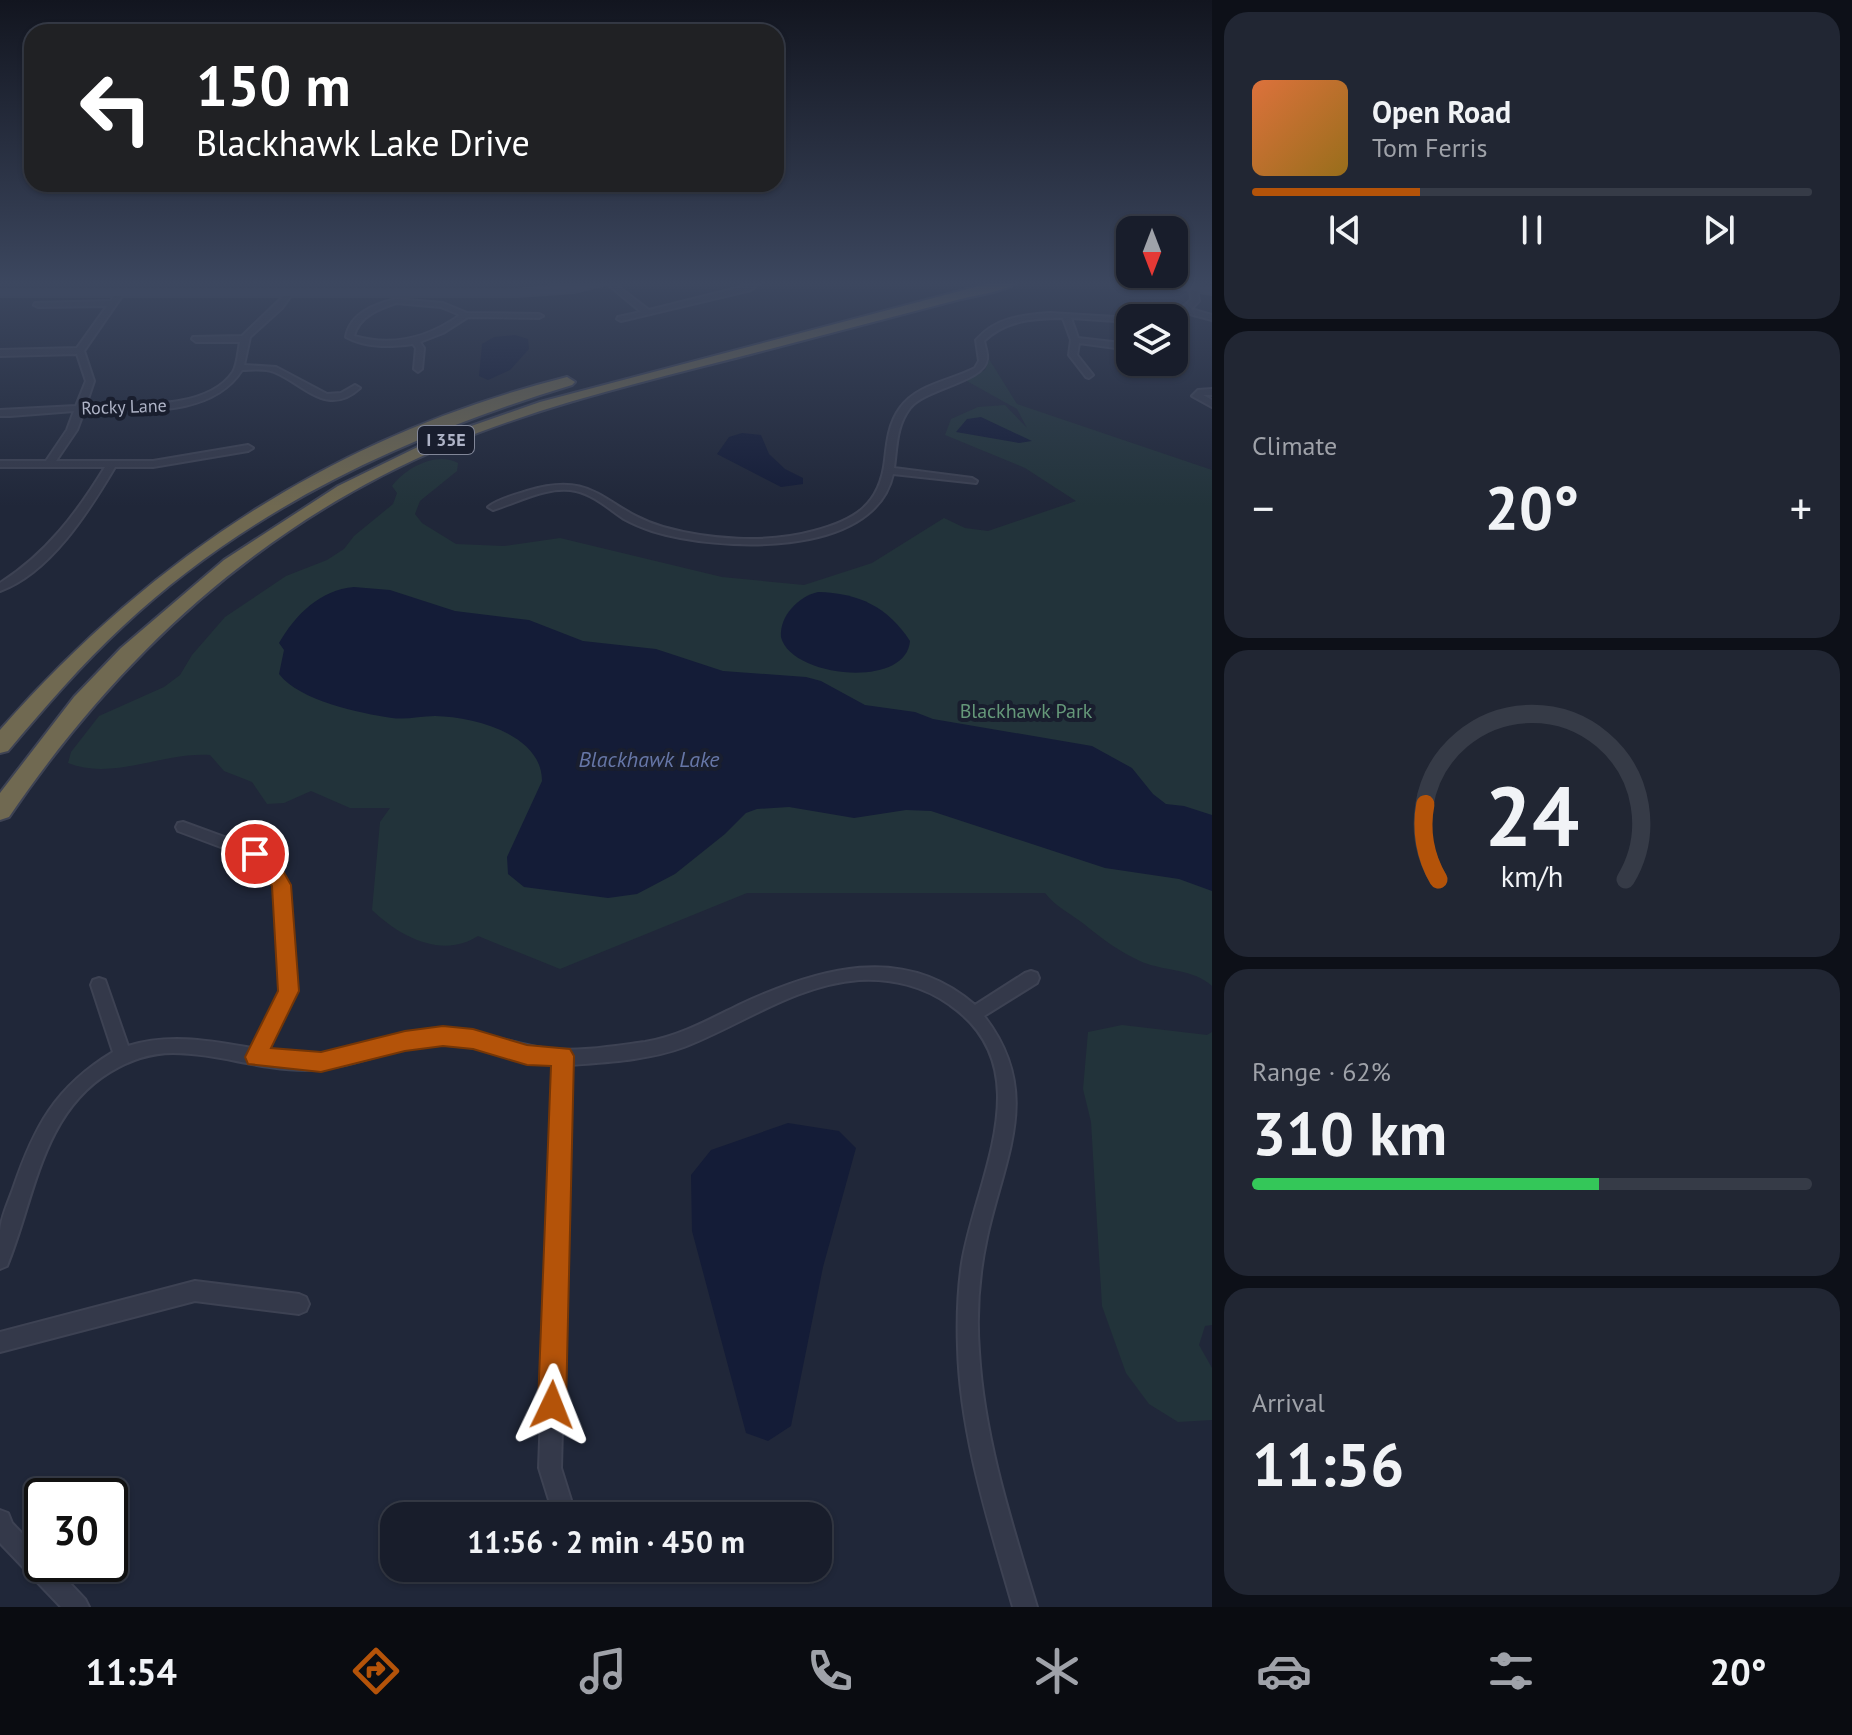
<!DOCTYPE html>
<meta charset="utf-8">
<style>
body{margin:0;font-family:"PT Sans",sans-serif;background:#212633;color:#f1f3f6;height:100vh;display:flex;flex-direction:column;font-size:30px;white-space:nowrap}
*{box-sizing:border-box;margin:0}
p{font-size:26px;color:#9fa2a9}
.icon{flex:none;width:44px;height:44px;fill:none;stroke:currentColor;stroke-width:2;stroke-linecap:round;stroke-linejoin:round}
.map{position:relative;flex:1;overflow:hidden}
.details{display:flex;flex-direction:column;gap:12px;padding:12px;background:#0d1018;width:640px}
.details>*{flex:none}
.guide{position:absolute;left:24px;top:24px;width:760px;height:168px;border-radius:24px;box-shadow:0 2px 6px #0004,0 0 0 2px #363b47;background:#202124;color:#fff;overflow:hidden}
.needle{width:52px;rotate:180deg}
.tools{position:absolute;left:1116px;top:216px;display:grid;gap:16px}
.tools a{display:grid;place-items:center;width:72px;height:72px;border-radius:16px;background:#181d2b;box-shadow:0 2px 6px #0004,0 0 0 2px #363b47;font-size:40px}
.speed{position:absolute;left:24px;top:1478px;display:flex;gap:16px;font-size:40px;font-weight:700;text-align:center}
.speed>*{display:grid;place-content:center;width:104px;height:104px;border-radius:50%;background:#181d2b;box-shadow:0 2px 6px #0004,0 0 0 2px #363b47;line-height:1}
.speed .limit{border:4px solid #111;border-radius:12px;background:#fff;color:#111}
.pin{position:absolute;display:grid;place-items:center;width:68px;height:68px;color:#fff;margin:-34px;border:4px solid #fff;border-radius:50%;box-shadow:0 2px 8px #0007}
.me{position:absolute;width:88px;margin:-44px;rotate:2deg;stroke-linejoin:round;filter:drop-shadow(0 0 6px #0008)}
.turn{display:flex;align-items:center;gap:28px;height:168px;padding:0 40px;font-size:36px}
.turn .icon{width:104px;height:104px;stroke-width:2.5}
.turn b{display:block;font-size:56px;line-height:68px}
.big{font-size:60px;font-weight:800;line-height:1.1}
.details .widget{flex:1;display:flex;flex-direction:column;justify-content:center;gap:12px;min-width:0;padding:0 28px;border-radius:24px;background:#212633}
.details .dial{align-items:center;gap:0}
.dial svg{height:208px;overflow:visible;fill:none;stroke:#363b47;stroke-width:7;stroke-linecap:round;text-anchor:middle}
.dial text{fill:#f1f3f6;stroke:none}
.song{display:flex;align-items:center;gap:24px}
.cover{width:96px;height:96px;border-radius:12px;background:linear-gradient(135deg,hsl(20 70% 55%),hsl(40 70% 35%))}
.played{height:8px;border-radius:4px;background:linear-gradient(90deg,#b45309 30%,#363b47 30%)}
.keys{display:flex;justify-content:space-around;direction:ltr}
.heat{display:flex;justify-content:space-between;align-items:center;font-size:44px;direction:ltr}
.charge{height:12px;border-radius:6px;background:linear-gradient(90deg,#34c759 62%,#363b47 0)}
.trip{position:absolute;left:380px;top:1502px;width:452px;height:80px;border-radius:24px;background:#181d2b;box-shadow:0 2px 6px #0004,0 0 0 2px #363b47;font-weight:800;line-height:80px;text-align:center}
.tab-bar{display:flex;height:128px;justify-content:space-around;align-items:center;background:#0a0c11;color:#9fa2a9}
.tab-bar .icon{width:56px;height:56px}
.tab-bar .active{color:#b45309}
.tab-bar b{font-size:36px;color:#f1f3f6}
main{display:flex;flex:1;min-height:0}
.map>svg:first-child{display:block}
.green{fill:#22333a}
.water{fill:#141c37}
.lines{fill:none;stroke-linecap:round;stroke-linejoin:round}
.street-casing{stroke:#3d4253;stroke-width:4}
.secondary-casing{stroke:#3d4253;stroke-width:4}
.highway-casing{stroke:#3e4354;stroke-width:4}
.street{fill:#34394a;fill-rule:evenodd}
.secondary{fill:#42475d;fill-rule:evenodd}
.highway{fill:#706951;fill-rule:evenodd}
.route{fill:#b45309;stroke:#753606;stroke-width:2}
.labels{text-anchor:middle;stroke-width:8;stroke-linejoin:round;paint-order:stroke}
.far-street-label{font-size:18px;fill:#aeb3c6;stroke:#191e2e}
.shield{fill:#191e2e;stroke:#818698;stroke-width:2}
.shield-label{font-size:18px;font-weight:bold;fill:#aeb3c6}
.park-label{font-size:20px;fill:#659879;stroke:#191e2e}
.water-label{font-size:22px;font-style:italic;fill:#6676a7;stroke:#191e2e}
</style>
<main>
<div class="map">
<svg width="1212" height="1607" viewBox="0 0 1212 1607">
<rect width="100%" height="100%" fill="#202739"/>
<g class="green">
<path d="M989,359l28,45 195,66v516c-18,-17 -48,-15 -70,-24 -22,-10 -40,-23 -58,-38 -14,-11 -27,-16 -39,-31h-298l-187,76 -82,-33c-35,23 -78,1 -106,-26l8,-88 10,-14h-40l-39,-17 -27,12 -17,1 -15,-22 -28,-11 -14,-16c-47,-3 -98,26 -142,8l3,-11 28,-36 65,-29 16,-12 12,-20 33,-38 61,-41 41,-16 17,-11 10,-13 39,-32 4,-11 -5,-7c13,-18 45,-35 66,-23l-1,8 -37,30 -5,13 7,9 34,21 48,2 56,-8 162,39 82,8 68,-22 72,-45 21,10 23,3 88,-30 -51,-33 -80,-33 6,-16 27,-12 27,-2 22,23 -10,-19 -52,-29 20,-10z"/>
<path d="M1122,1025l85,10 5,-3v293l-7,1 -6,19 13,23v52l-34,2 -29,-18 -23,-31 -24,-67 -11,-184 -8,-33 5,-57z"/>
</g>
<g class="water">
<path d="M515,335l13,4 1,10 -19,21 -22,10 -9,-4 3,-32 12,-7z"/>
<path d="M981,417l51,24 -13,2 -63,-11 11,-13z"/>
<path d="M742,433l19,2 8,19 16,15 18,9v6l-22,3 -64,-33 12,-17z"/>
<path d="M354,587l36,3 65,21 74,9 54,21 73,8 67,22 83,6 15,4 44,24 50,7 18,7 159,27 40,22 21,26 13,10 18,2 28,9v76l-33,-12 -74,-11 -174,-57 -25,-1 -52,8 -65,-11 -32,2 -11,4 -21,21 -50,40 -38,20 -29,4 -84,-11 -16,-13 -1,-17 35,-76c0,-47 -68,-64 -107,-65 -14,0 -29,4 -43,2 -33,-5 -92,-17 -113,-44l5,-24 -5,-7c17,-29 41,-53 75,-56z"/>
<path d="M818,592c41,1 70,15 92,49 -4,49 -120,36 -129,-4 -2,-21 18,-41 37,-45z"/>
<path d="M788,1123l51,8 17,17 -33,119 -32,159 -23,15 -22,-8 -54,-202 -1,-56 20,-25z"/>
</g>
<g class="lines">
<defs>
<g id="street">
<path d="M604,281h7l38,29 96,-24 8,-5h9l-11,9 -130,31 -4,-2 1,-2 23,-5z"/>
<path d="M1190,287l7,2 2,12 -8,8 21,6v5l-26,-7 -13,5h-12l17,-7 13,-11z"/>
<path d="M117,291l7,2 -40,58 10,30 -8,24c41,-1 120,7 147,-33 5,-9 5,-21 7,-30h-44l-4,-3 1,-2 49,-1 46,-44 4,2 -10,14 -32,29 -6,28 32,2 51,27 14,-1 14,-8 5,3c-33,30 -56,-4 -86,-16 -10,-4 -21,-2 -32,-2 -32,50 -108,39 -158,41l-7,19 -21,31h97l95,-16 5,3 -5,3 -95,16h-38c-26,44 -65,106 -115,124v-8c46,-29 77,-70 105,-116h-105v-6h46l21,-31 7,-19 -64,5h-10v-6l76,-4 10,-25 -9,-27 -77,2v-6l77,-2 30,-42 -69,1 -4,-2 1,-2 76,-2z"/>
<path d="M396,299l47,4 24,10 72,1 4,2 -4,2 -71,-1 -25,16 -23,9 4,6 -2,21 -4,3 -4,-3 2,-21 -3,-4c-23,3 -47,4 -67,-7 4,-24 29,-33 50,-38zM396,303l45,4 19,8c-32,23 -68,32 -106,21 5,-20 25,-27 42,-33z"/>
<path d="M1050,313l82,5 -2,4 -59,-4 7,20 52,6v6l-51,-7 -2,12 16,20 -4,3 -3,-1 -17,-22 2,-15 -8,-22c-29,0 -57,2 -79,23 1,5 4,13 3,18 -2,23 -61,29 -77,49 -14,18 -13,39 -16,60l78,10 5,3 -1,2 -83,-9c-19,86 -177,77 -241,57 -9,-3 -19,-7 -28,-12 -15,-10 -30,-24 -48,-28 -28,-6 -57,11 -83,19l-5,-3c10,-8 26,-12 39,-16 71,-22 77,19 136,36 46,13 104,17 151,4 41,-11 66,-26 71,-71 2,-19 4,-37 15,-52 17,-24 50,-27 75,-40l4,-7 -3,-21c20,-22 45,-25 74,-27z"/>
<path d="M1174,340l13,8v4l-13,4v-6l3,-1 -3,-2z"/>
<path d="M1212,389v6h-9l9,5v7l-20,-11 6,-6z"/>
<path d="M183,822l77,28 16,14 13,21 7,106 -28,60c24,3 48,5 72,0 32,-6 62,-20 95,-21 39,-2 76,14 114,19 30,3 65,-3 96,-7 35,-6 65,-23 96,-38 76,-35 162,-62 234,1l50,-32 6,-2 6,2 2,5 -2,5 -53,33c59,76 21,139 3,221 -8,37 -11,76 -8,115 5,87 33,172 58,255h-24c-24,-84 -53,-172 -55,-260 -1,-28 0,-57 4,-84 14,-85 80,-194 -12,-258 -26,-19 -59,-27 -91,-25 -64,5 -116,44 -175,67 -35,13 -76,15 -113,18l-10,403 15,48h-22l-15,-48 15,-403c-40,-5 -78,-22 -119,-20 -45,2 -85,25 -130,25 -45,0 -88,-17 -132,-17 -24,0 -43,7 -63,19 -69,42 -75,126 -103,194l-7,3c0,-13 0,-26 0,-38 1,-14 8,-28 13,-42 21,-62 42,-102 100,-137l-22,-67 2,-5 6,-2 6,2 23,66c42,-13 82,-5 124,2l28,-57 -5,-105 -9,-14 -16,-14 -72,-27 -2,-4 2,-4z"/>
<path d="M195,1281l104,13 7,3 3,7 -3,7 -7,3 -104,-13 -195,51v-20z"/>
<path d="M0,1510l8,3 4,10 30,31v10h10l33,35 4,8h-28l-61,-64z"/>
</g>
<g id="secondary">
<path d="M597,281h20l-43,11 -56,4h-518v-6h518z"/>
<path d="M1140,281h27l45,7v6z"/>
</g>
<g id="highway">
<path d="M998,281h22c-15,11 -44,14 -63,19 -62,16 -125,33 -187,49 -109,29 -221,53 -325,97 -184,78 -325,208 -436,371l-9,3v-27l74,-96 47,-49 103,-88 114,-74 96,-47 106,-37z"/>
<path d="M567,377l8,5 -3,3c-164,50 -322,122 -449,241 -42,39 -78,81 -115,125l-8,2v-23c155,-176 338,-295 567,-353z"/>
</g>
</defs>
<use href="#street" class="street-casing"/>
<use href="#secondary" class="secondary-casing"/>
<use href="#highway" class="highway-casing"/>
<use href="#street" class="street"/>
<use href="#secondary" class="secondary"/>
<use href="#highway" class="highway"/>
</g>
<linearGradient id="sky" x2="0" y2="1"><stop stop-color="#12151f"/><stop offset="0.56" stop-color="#3c475f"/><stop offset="1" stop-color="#3c475f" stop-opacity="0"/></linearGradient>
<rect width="1212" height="506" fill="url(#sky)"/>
<path class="route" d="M255,846l23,16 13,23 8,106 -28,57 50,4 84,-21 38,-5 30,3 54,16 43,4 4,7 -8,349 -4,10 -10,4 -10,-4 -4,-10 13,-339 -24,-1 -54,-16 -30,-3 -38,5 -84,21 -73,-8 -3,-7 33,-66 -6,-105 -27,-32 3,-6z"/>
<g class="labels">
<g class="far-street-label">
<text transform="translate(124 407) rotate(-2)" y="6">Rocky Lane</text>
</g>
<rect class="shield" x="418" y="426" width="56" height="28" rx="6"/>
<g class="shield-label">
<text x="446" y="446">I 35E</text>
</g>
<g class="park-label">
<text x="1026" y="718">Blackhawk Park</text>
</g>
<g class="water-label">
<text x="649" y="767">Blackhawk Lake</text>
</g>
</g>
</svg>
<div class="tools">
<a><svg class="needle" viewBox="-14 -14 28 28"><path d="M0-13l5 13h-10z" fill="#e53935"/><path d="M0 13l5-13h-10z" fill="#9fa2a9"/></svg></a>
<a><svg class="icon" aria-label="layers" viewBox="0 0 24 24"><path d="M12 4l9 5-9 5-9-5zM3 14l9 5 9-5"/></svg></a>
</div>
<div class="speed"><div class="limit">30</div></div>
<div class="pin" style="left:255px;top:854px;background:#d93025"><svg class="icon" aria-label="arrive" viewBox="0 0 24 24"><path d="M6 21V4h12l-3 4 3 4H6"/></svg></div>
<svg class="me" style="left:552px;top:1405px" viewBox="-20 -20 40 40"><path d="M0-17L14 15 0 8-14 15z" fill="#b45309" stroke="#fff" stroke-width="4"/></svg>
<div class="trip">11:56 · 2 min · 450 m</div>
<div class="guide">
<div class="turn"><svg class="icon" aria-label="left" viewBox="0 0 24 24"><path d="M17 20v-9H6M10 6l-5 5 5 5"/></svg><div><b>150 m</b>Blackhawk Lake Drive</div></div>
</div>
</div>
<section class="details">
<div class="widget">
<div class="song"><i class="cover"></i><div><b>Open Road</b><p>Tom Ferris</p></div></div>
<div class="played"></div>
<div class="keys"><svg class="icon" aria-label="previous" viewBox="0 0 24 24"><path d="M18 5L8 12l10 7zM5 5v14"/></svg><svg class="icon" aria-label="pause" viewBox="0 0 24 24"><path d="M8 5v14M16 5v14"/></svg><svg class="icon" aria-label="next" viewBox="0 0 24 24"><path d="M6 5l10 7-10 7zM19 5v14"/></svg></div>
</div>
<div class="widget"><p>Climate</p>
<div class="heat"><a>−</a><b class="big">20°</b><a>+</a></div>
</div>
<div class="widget dial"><svg viewBox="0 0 100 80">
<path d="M14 69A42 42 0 1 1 86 69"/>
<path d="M14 69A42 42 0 0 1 9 40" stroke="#b45309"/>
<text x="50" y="56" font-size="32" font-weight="700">24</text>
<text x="50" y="72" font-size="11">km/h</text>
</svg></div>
<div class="widget"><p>Range · 62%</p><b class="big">310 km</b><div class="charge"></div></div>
<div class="widget"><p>Arrival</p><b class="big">11:56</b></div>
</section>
</main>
<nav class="tab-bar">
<b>11:54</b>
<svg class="icon active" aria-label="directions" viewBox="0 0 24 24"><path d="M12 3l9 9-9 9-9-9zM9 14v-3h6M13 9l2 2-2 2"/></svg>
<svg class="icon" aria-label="music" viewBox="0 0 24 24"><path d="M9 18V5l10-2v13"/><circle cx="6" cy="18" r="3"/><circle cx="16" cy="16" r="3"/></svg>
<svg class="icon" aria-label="phone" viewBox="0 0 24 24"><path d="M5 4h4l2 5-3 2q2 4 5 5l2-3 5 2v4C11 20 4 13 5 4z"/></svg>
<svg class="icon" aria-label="climate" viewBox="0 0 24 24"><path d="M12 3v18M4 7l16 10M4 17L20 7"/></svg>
<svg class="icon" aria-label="car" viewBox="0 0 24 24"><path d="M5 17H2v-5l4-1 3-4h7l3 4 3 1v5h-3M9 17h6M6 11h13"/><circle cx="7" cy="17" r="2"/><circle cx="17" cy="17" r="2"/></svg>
<svg class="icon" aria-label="filters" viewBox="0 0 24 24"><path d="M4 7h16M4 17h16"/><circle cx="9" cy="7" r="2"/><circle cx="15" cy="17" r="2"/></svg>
<b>20°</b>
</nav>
